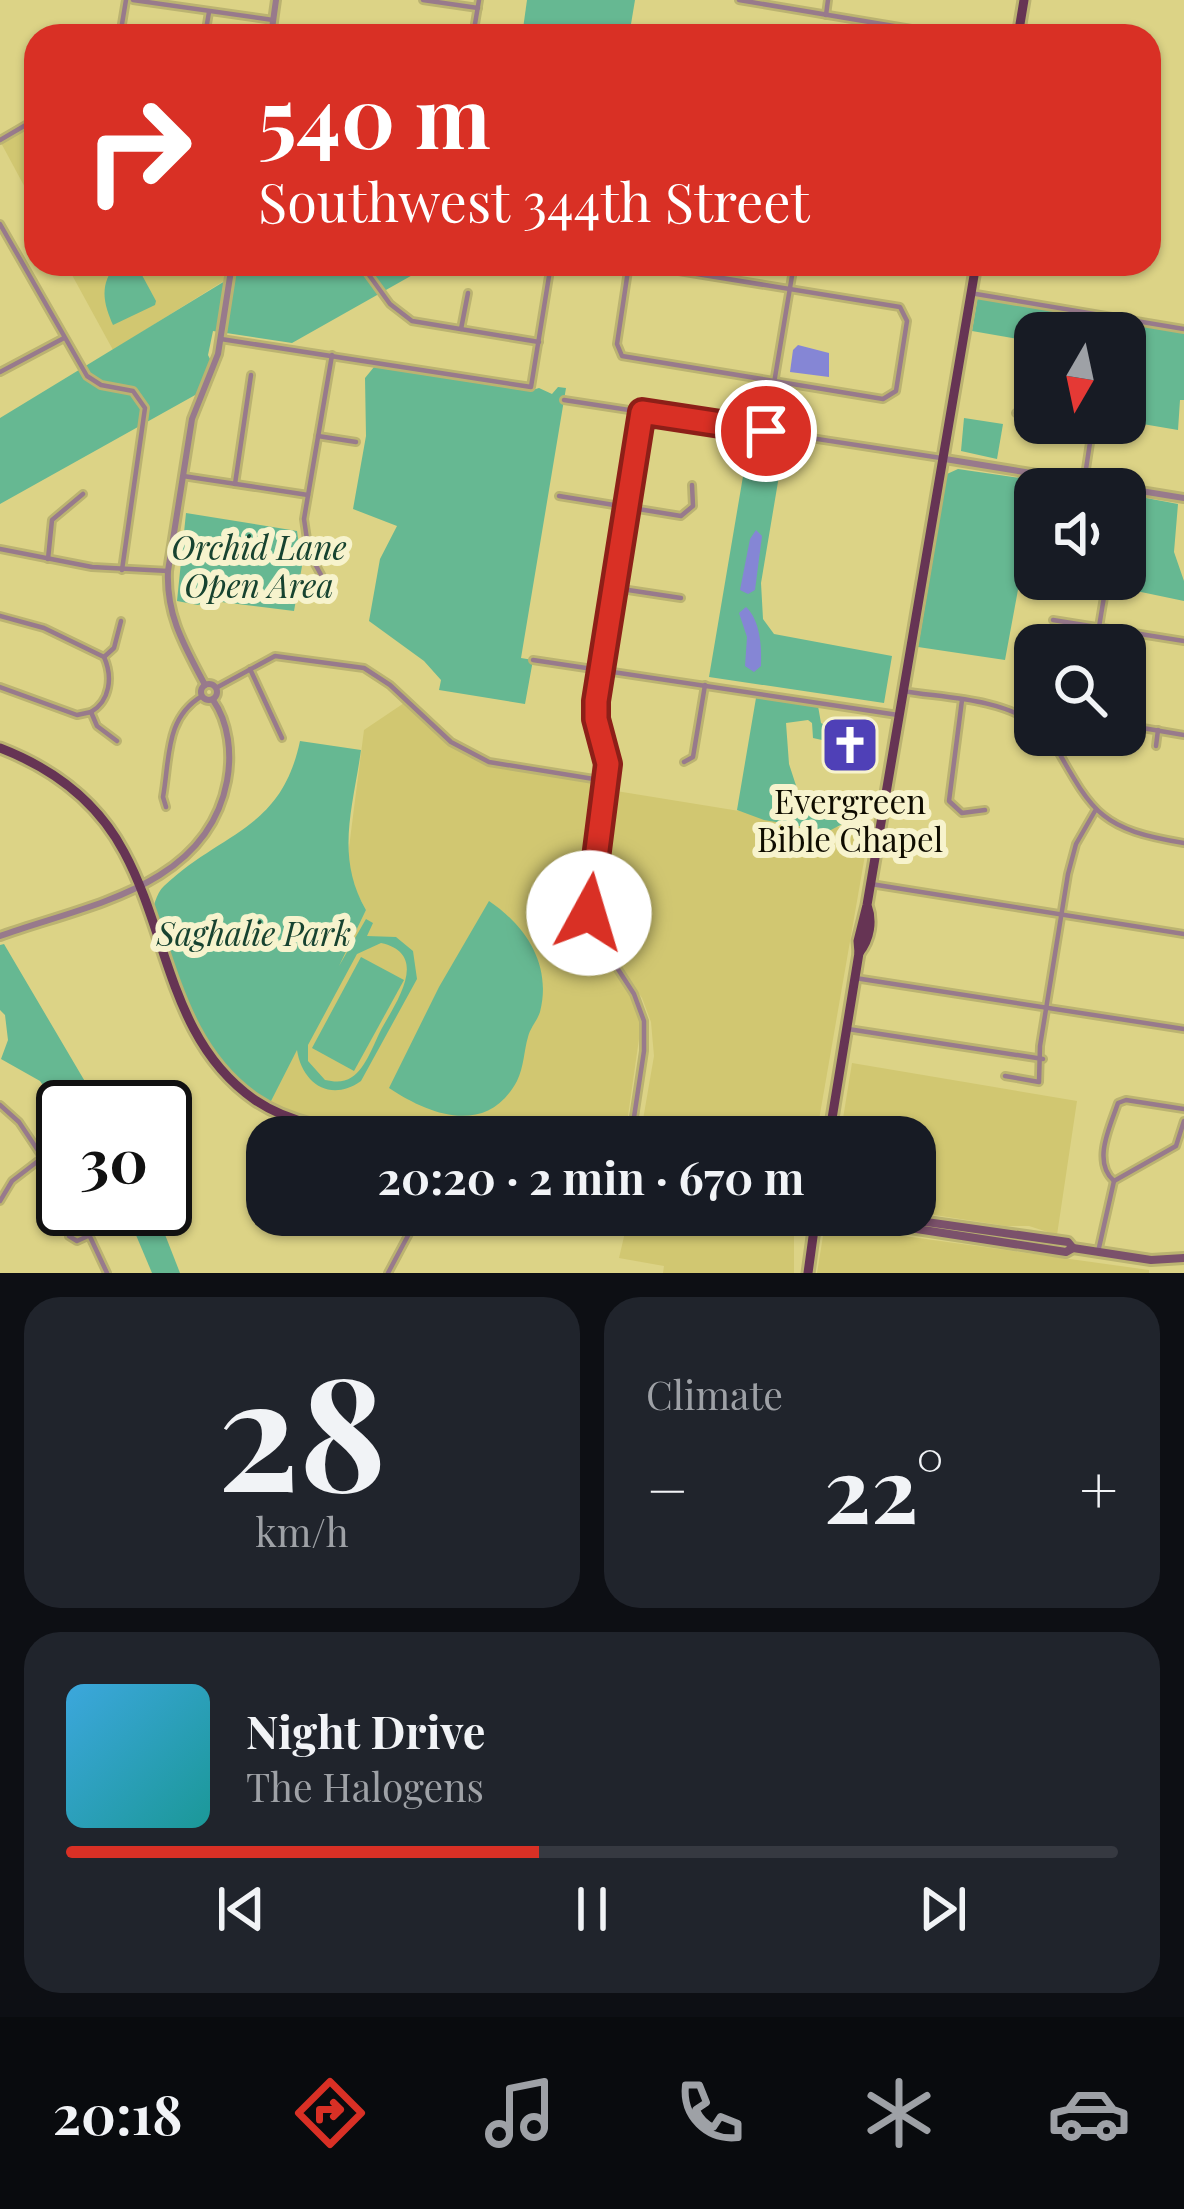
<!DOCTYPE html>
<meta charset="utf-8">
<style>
body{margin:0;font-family:"Playfair Display",serif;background:#20242c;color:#f1f3f6;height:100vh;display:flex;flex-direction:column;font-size:45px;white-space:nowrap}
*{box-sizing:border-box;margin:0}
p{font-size:39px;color:#9ea1a6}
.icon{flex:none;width:66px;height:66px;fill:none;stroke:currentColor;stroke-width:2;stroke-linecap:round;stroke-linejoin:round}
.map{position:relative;height:1273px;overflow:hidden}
.sheet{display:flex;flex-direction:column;gap:24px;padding:24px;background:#0d0f14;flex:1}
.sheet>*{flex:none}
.top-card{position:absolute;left:24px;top:24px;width:1137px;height:252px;border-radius:36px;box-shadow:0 3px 9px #0004;background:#d93025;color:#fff;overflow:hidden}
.needle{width:78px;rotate:189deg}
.fabs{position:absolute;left:1014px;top:312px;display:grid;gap:24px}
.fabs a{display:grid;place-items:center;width:132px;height:132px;border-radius:24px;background:#171b24;box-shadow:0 3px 9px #0004;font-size:60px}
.speed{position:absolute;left:36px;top:1080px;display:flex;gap:24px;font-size:60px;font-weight:700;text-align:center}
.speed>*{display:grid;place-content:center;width:156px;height:156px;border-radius:50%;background:#171b24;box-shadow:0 3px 9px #0004;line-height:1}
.speed .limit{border:6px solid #111;border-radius:18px;background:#fff;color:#111}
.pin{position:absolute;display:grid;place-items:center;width:102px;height:102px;color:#fff;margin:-51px;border:6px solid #fff;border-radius:50%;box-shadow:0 3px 12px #0007}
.me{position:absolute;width:132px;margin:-66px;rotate:6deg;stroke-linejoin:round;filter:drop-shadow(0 0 9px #0008)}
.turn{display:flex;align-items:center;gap:42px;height:252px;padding:0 36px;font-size:54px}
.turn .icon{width:156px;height:156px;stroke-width:2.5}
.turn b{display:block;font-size:84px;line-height:102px}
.big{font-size:90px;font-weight:700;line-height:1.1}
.sheet .card{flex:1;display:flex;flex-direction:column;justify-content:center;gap:18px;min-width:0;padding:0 42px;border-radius:36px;background:#20242c}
.sheet .dial{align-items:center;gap:0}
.dial b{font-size:156px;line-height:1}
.song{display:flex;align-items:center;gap:36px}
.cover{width:144px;height:144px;border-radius:18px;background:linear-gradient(135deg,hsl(200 70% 55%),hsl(180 70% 35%))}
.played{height:12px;border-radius:6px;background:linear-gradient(90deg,#d93025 45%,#363941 45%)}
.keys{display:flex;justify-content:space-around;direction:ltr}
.heat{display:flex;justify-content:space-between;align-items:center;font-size:66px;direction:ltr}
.sheet .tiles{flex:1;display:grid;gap:24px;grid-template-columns:1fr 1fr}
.card:last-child{grid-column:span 2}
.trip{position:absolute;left:246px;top:1116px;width:690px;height:120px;border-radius:36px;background:#171b24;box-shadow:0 3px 9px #0004;font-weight:700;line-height:120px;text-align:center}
.tab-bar{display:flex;height:192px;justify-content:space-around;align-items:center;background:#090b0e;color:#9ea1a6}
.tab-bar .icon{width:84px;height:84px}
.tab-bar .selected{color:#d93025}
.tab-bar b{font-size:54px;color:#f1f3f6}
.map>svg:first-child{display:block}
.built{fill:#d1c771}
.green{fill:#66b892;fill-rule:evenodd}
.water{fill:#8586d5}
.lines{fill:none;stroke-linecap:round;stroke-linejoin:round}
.minor-casing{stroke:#bbb371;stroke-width:10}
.tertiary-casing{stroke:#bbb371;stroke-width:12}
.secondary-casing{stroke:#bbb371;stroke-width:14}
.primary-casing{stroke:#bbb371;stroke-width:15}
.minor{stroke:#987a8c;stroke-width:4.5}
.tertiary{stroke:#987a8c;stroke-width:6}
.secondary{stroke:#7b516b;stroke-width:8}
.primary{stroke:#663454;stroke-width:9}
.route-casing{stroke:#8d1f18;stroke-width:30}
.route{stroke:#d93025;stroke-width:21}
.labels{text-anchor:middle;stroke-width:12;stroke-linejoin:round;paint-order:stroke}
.park-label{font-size:33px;font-style:italic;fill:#174330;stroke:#f7f3cd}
.poi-label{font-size:33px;fill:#0f0c00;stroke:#f7f3cd}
</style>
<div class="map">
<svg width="1184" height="1273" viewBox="0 0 1184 1273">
<rect width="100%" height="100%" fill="#dcd386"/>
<g class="built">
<path d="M36,119v89l-36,-67z"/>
<path d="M66,264h166l-2,13 -117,73z"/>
<path d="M407,701l44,41 38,20 117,19 -18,121 6,30 45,72 6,32 -6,3 -14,98h-239l-63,-10 -55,-20 98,-197 -15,-28 -4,-19 17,-133z"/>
<path d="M610,790l259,42 -53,305h-176l14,-81 -3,-34 -9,-24 -41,-60 -8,-26z"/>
<path d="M852,1063l225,38 -20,134 -28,-9h-23l-91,-14v-75h-75z"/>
<path d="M629,1215h129l36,6v52h-131l1,-7 -45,-8z"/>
<path d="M832,1226l317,44v3h-332l7,-43z"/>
</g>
<g class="green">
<path d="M527,0h108l-6,36h-107z"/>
<path d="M117,264h19l20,37 -1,4 -42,20c-10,-22 -14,-42 4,-61z"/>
<path d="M253,264h179l-140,79 -79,-12 -5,24 3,6 -14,33 -197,110v-86z"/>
<path d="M978,295l206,34v71h-4l-2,30 -53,-9v-88h-90v9l-63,-11z"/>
<path d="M374,367l155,24 10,-3 13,6 6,-7 8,1 -45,270 12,2 -8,44 -86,-14 2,-10 -17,-19 -55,-40 11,-62 17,-33 -44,-17 13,-73 -1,-58z"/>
<path d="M964,418l39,6 -6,35 -36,-8z"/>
<path d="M753,439l27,4 3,9 -22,131 2,36 11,15 118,22 -8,47 -175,-26 40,-236z"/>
<path d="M958,469l139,20h-62v81l-13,-2 -17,92 -87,-13 29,-173z"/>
<path d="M1125,494l53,10 -4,48 10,29v20l-105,-22h46z"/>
<path d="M186,513l111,18 5,35 -8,45 -81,-10 -15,4 -21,-4z"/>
<path d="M756,698l62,8 3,17 9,5 -8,12 -9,-2 -1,-15 -4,-3 -22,3 3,41 14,43 45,14 -19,10 -65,-11 -27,-10z"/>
<path d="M300,741l61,9c-8,58 -26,106 5,160l-27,56 27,-47 7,4 -6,13 29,1 17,14 4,28 -56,102c-31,22 -59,2 -64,-31l-29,57 -12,-6 -55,-58 -51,-123c3,-11 6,-27 14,-34 58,-55 117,-55 136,-145zM381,943c49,11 16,58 1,85 -8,15 -16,40 -30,49 -9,6 -17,5 -27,3l-17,-19v-16l49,-91z"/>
<path d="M489,901c37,25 63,64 51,111 -3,9 -10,16 -12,25 -4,13 -4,30 -11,44 -30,55 -86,35 -128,7l50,-101z"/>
<path d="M4,944l96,163h-37v8l-23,-34 -39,-22 7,-19 -3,-25 -5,-5v-65z"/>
<path d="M361,957l43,23 -50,91 -42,-23z"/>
<path d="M125,1209h30l25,64h-28z"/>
</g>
<g class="water">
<path d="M798,345l31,8v24l-39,-5 3,-22z"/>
<path d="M756,530l6,6 -7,54 -7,4 -8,-4 10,-51z"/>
<path d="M746,607c14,13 16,39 15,59l-7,6 -9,-6 2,-29 -8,-24z"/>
</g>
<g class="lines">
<defs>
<g id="minor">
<path d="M133,0l140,20"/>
<path d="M423,0l55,8"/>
<path d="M739,0l214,36"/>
<path d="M826,15l2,-15"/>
<path d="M120,36l6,-36"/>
<path d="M205,36l4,-24"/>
<path d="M473,36l6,-36"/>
<path d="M0,140l36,-21"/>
<path d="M0,224l87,152 14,9 32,6 12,17 -23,162"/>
<path d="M361,264l29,40 22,17 127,21"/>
<path d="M629,264l-12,80 5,12 261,43 13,-8 11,-70 -7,-14 -264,-43"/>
<path d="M970,293l214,36"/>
<path d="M461,329l7,-36"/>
<path d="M221,339l310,48 20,-123"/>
<path d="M0,372l64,-34"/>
<path d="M564,400l377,58"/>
<path d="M1016,413l19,3"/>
<path d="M1078,423l15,3"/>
<path d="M766,431l28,-167"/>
<path d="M318,436l38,6"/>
<path d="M183,476l125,19"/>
<path d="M1084,482l9,-59"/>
<path d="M235,484l16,-109"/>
<path d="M559,496l122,20 12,-10 -1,-21"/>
<path d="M0,549l92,18 76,4"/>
<path d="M48,559l4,-39 31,-26"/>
<path d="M325,582l-16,-29 -5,-34 28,-164"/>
<path d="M615,588l66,10"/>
<path d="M0,616l44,12 60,29c9,20 6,44 -13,55"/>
<path d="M1053,620l131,21"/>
<path d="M1096,645l10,-60"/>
<path d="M104,657l10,-9 7,-27"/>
<path d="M533,660l365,55"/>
<path d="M250,669l32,69"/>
<path d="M0,687l77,28 14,-3 6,14 20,15"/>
<path d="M216,688l59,-32 89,12 26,17 61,57 38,20 117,19"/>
<path d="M902,691c43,7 97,7 133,33"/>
<path d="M962,700l-13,101 13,12 23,-3"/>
<path d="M1125,725l59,10"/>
<path d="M1046,735l8,9 14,-9"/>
<path d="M1054,744c40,71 47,85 130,99"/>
<path d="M1156,746l2,-16"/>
<path d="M684,762l9,-5 12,-72"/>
<path d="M166,807l-3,-10c7,-39 2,-79 39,-101"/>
<path d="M871,884l313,50"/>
<path d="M855,978l329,51"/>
<path d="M848,1029l195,30"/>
<path d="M1005,1076l34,6 1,-36 28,-172 8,-30 19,-33"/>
<path d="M0,1105l19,17 44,66"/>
<path d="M631,1137l13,-86v-30l-10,-27 -40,-62 -6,-30 19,-138 -11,-63 46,-289"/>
<path d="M1114,1181l62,-35 8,-25"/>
<path d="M0,1201l12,-20 30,-23"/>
<path d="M77,1209l30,64"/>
<path d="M84,1220l-13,8 -2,8 8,5 13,-6"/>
<path d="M1098,1252l16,-71c-22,-19 -4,-54 4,-78l8,-3 58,9"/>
<path d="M388,1273l31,-58"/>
</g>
<g id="tertiary">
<path d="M271,36l5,-36"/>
<path d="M945,459l239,39"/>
<circle cx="209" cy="692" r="8"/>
<path d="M205,685c-20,-38 -39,-69 -37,-114l24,-152 26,-65 14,-90"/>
<path d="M0,936c86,-31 207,-48 227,-155 5,-27 2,-58 -14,-81"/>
</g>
<g id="secondary">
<path d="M826,1215l240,37 7,-4"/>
<path d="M877,1215l191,27 5,6 78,12 33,-2"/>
</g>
<g id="primary">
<path d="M1018,36l6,-36"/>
<path d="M0,748c52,20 97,53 124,104 45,83 46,189 131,248 38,26 87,31 132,37"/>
<path d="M867,905c6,16 3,34 -8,48l-1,-12 9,-36 109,-641"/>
<path d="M829,1137l30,-184"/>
<path d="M808,1273l8,-58"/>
</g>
</defs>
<use href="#minor" class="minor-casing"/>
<use href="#tertiary" class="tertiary-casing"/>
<use href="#secondary" class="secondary-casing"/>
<use href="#primary" class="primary-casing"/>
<use href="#minor" class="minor"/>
<use href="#tertiary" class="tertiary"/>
<use href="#secondary" class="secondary"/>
<use href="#primary" class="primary"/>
</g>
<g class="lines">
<defs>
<path id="route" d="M589,913l19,-149 -12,-45v-18l46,-289 124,19"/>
</defs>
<use href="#route" class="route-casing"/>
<use href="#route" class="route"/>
</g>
<defs>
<symbol id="church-square" viewBox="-11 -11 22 22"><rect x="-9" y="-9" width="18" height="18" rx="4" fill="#4f40b7" stroke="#f7f3cd"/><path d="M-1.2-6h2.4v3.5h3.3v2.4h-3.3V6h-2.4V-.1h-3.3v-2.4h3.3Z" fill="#fff"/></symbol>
</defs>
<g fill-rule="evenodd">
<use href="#church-square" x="817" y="712" width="66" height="66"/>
</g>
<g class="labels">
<g class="park-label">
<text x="259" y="560">Orchid Lane<tspan x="259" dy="38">Open Area</tspan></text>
<text x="254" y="946">Saghalie Park</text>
</g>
<g class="poi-label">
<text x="850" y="814">Evergreen<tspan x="850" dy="38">Bible Chapel</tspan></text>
</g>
</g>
</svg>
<div class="fabs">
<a><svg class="needle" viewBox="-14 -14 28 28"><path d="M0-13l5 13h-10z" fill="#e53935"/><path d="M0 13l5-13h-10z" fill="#9ea1a6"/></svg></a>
<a><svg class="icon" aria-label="sound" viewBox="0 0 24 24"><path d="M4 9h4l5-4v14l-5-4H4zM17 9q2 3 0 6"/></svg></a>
<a><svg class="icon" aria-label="search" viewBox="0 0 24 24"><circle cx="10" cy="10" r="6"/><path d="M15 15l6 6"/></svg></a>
</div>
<div class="speed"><div class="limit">30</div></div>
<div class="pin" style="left:766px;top:431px;background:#d93025"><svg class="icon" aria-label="arrive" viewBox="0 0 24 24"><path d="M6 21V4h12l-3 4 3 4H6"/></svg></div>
<svg class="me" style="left:589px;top:913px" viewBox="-20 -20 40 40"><circle r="19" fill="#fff"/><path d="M0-13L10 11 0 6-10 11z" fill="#d93025"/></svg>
<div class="trip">20:20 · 2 min · 670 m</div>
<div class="top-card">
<div class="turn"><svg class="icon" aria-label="right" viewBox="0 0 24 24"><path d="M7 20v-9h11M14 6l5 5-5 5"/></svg><div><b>540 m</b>Southwest 344th Street</div></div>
</div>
</div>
<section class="sheet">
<div class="tiles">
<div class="card dial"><b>28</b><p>km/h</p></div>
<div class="card"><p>Climate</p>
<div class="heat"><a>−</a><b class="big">22°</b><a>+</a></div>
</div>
<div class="card">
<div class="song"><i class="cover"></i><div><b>Night Drive</b><p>The Halogens</p></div></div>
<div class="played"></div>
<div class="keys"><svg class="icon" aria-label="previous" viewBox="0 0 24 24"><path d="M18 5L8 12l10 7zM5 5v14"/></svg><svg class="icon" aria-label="pause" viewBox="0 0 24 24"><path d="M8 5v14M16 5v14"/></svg><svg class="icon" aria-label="next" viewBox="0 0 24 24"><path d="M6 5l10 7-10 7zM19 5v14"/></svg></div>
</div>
</div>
</section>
<nav class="tab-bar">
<b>20:18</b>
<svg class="icon selected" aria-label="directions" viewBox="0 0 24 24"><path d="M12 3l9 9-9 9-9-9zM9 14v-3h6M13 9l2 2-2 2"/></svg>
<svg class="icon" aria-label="music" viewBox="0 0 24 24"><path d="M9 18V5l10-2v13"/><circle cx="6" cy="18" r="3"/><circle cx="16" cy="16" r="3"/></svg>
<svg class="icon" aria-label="phone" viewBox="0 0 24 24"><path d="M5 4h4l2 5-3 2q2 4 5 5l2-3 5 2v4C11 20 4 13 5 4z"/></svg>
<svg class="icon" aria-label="climate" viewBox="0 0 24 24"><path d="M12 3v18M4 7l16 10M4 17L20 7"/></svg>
<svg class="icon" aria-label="car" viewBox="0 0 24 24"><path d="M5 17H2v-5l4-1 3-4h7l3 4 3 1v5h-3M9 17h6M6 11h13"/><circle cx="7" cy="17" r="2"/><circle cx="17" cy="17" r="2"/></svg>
</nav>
